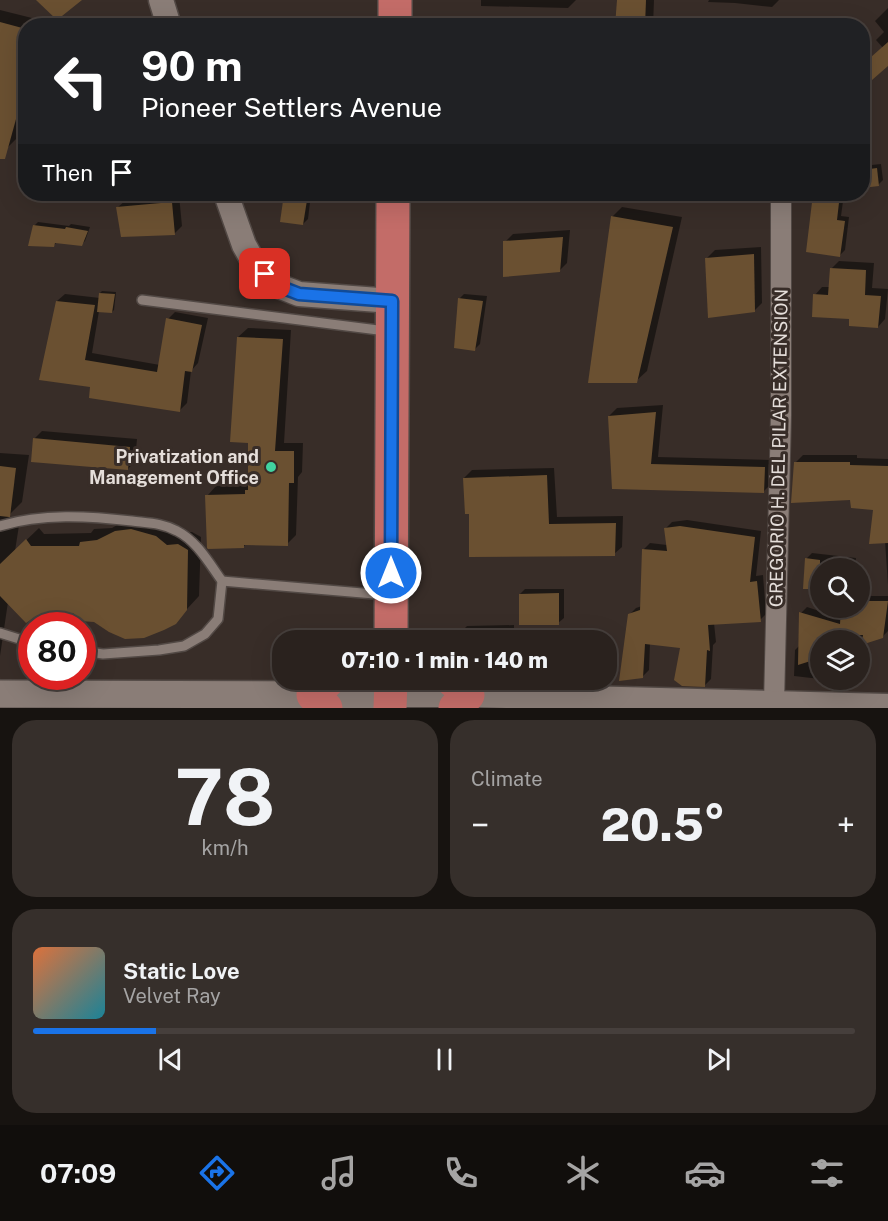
<!DOCTYPE html>
<meta charset="utf-8">
<style>
body{margin:0;font-family:"Public Sans",sans-serif;background:#362f2b;color:#f1f3f6;height:100vh;display:flex;flex-direction:column;font-size:22px;white-space:nowrap}
*{box-sizing:border-box;margin:0}
p{font-size:20px;color:#a5a4a4}
.icon{flex:none;width:33px;height:33px;fill:none;stroke:currentColor;stroke-width:2;stroke-linecap:round;stroke-linejoin:round}
.map{position:relative;height:708px;overflow:hidden}
.panel{display:flex;flex-direction:column;gap:12px;padding:12px;background:#171310;flex:1}
.panel>*{flex:none}
.banner{position:absolute;left:18px;top:18px;width:852px;height:183px;border-radius:24px;box-shadow:0 6px 24px #0002,0 0 0 2px #463f3c;background:#202124;color:#fff;overflow:hidden}
.controls{position:absolute;left:810px;top:558px;display:grid;gap:12px}
.controls a{display:grid;place-items:center;width:60px;height:60px;border-radius:50%;background:#2a221e;box-shadow:0 6px 24px #0002,0 0 0 2px #463f3c;font-size:30px}
.speed{position:absolute;left:18px;top:612px;display:flex;gap:12px;font-size:30px;font-weight:700;text-align:center}
.speed>*{display:grid;place-content:center;width:78px;height:78px;border-radius:50%;background:#2a221e;box-shadow:0 6px 24px #0002,0 0 0 2px #463f3c;line-height:1}
.speed .limit{border:9px solid #d22;background:#fff;color:#111}
.pin{position:absolute;display:grid;place-items:center;width:51px;height:51px;color:#fff;margin:-26px;border-radius:12px;box-shadow:0 3px 9px #0006}
.me{position:absolute;width:66px;margin:-33px;rotate:0deg;stroke-linejoin:round;filter:drop-shadow(0 0 4px #0008)}
.turn{display:flex;align-items:center;gap:21px;height:126px;padding:0 24px;font-size:27px}
.turn .icon{width:78px;height:78px;stroke-width:2.5}
.turn b{display:block;font-size:42px;line-height:51px}
.then{display:flex;align-items:center;height:57px;padding:0 24px;background:#0003;gap:12px;font-size:22px}
.big{font-size:45px;font-weight:800;line-height:1.1}
.panel .widget{flex:1;display:flex;flex-direction:column;justify-content:center;gap:9px;min-width:0;padding:0 21px;border-radius:24px;background:#362f2b}
.panel .dial{align-items:center;gap:0}
.dial b{font-size:78px;line-height:1}
.song{display:flex;align-items:center;gap:18px}
.cover{width:72px;height:72px;border-radius:9px;background:linear-gradient(135deg,hsl(20 70% 55%),hsl(190 70% 35%))}
.played{height:6px;border-radius:3px;background:linear-gradient(90deg,#1a73e8 15%,#463f3c 15%)}
.keys{display:flex;justify-content:space-around;direction:ltr}
.heat{display:flex;justify-content:space-between;align-items:center;font-size:33px;direction:ltr}
.panel .tiles{flex:1;display:grid;gap:12px;grid-template-columns:1fr 1fr}
.widget:last-child{grid-column:span 2}
.trip{position:absolute;left:272px;top:630px;width:345px;height:60px;border-radius:24px;background:#2a221e;box-shadow:0 6px 24px #0002,0 0 0 2px #463f3c;font-weight:800;line-height:60px;text-align:center}
.tabs{display:flex;height:96px;justify-content:space-around;align-items:center;background:#110e0c;color:#a5a4a4}
.tabs .icon{width:42px;height:42px}
.tabs .current{color:#1a73e8}
.tabs b{font-size:27px;color:#f1f3f6}
.map>svg:first-child{display:block}
.shadow{fill:#0007}
.building{fill:#6a5031}
.lines{fill:none;stroke-linecap:round;stroke-linejoin:round}
.service-casing{stroke:#524945;stroke-width:12}
.minor-casing{stroke:#524945;stroke-width:22}
.tertiary-casing{stroke:#524945;stroke-width:27}
.secondary-casing{stroke:#524945;stroke-width:30}
.trunk-casing{stroke:#524945;stroke-width:36}
.service{stroke:#8a7d77;stroke-width:9}
.minor{stroke:#8a7d77;stroke-width:20}
.tertiary{stroke:#8a7d77;stroke-width:24}
.secondary{stroke:#8a7d77;stroke-width:27}
.trunk{stroke:#c36c68;stroke-width:33}
.route-casing{stroke:#114b97;stroke-width:15}
.route{stroke:#1a73e8;stroke-width:10}
.poi-dot{fill:#41d4a1;stroke:#382d28;stroke-width:2}
.labels{text-anchor:middle;stroke-width:6;stroke-linejoin:round;paint-order:stroke}
.street-label{font-size:18px;fill:#e5deda;stroke:#382d28}
.poi-label{font-size:18px;font-weight:bold;fill:#e5deda;stroke:#382d28;text-anchor:end}
</style>
<div class="map">
<svg width="888" height="708" viewBox="0 0 888 708">
<rect width="100%" height="100%" fill="#382d28"/>
<g class="shadow">
<path d="M481,0h95l-8,8 -87,-2z"/>
<path d="M618,0h36l-1,26h-36z"/>
<path d="M709,0h70l-7,7 -37,-4 -27,-1z"/>
<path d="M888,8v56l-5,-16 -7,-8 8,-8 -9,-11z"/>
<path d="M0,10l48,12 -1,4h-21v82l-8,29 -10,10 -8,-2z"/>
<path d="M161,18l3,8h-18z"/>
<path d="M881,164l2,16 -5,5 -16,2v-21z"/>
<path d="M286,194h25l-3,25 -5,5 -21,-3z"/>
<path d="M594,194h34l-3,3 -32,1z"/>
<path d="M814,194h30l-3,22 8,1 -4,33 -5,5 -33,-4z"/>
<path d="M179,195l3,31 -8,8 -56,-27 8,-7z"/>
<path d="M622,207l60,10 -35,154 -11,10 -24,-164z"/>
<path d="M38,222l31,4 2,-2 19,3 -5,14 -4,4 -24,-3 -4,4 -19,-20z"/>
<path d="M570,230l-3,33 -8,8 -54,-29 8,-8z"/>
<path d="M761,247l1,56 -8,8 -47,-53 8,-8z"/>
<path d="M839,261l35,2 -2,25 16,1 -3,30 -7,8 -27,-9 -36,-23 7,-8h8l1,-18z"/>
<path d="M102,291l14,1 -2,18 -2,2 -13,-1 -7,42 68,12 8,-46 7,-7 33,6 -10,45 -7,8 -4,32 -7,7 -88,-24 -35,-85 8,-7 35,4v-5z"/>
<path d="M464,294l23,2 -7,48 -5,5 -16,-50z"/>
<path d="M248,328l43,2 -7,113h19l-1,29 -4,5 -2,58 -9,9h-41l-3,3 -36,-51 9,-10 33,-1v-44l-11,-104z"/>
<path d="M663,405l-5,52 114,3 -1,24 -8,8 -150,-4 -4,-72 8,-8z"/>
<path d="M42,431l95,8 -2,22 -7,8 -94,-30z"/>
<path d="M0,453l29,2 -7,47 -14,14 3,4 9,-1 -5,32 24,-23 5,6 47,-1 3,-4 18,-1 17,-10 16,-1 24,6 11,9h12l9,5 -2,59 -24,26 -81,-2 -21,-9 -65,-9 -8,54z"/>
<path d="M803,455h54v3l31,1v126l-3,-44 -10,-32 -24,-11 -55,-36z"/>
<path d="M554,468l3,49 66,-1 -1,31 -8,7 -144,-42 -6,-34 8,-8z"/>
<path d="M687,520l74,11 -5,45 7,-1 3,39 -6,6 -46,3 2,19 -3,3 -2,34 -6,6 -23,-39 -32,-3 -1,27 -7,7 -13,-62 7,-7 6,-2 2,-57 6,-6 17,2 -2,-16 7,-7z"/>
<path d="M812,553l44,5 -1,10h-35v19l-15,1 2,-30z"/>
<path d="M525,589h39v29l-6,5 -38,-29z"/>
<path d="M860,596h28v35l-5,5 -23,8v-4h-40v39l-26,-3 1,-26 5,-5 1,-32 6,-6 34,11 1,-10h18z"/>
<path d="M514,625v15h-49v-12l2,-2z"/>
</g>
<g class="building">
<path d="M36,0h46l-25,20z"/>
<path d="M617,0h29l-1,26h-30z"/>
<path d="M0,22l26,7v54l-21,76h-5z"/>
<path d="M888,42v24l-16,14 -10,-10v-5z"/>
<path d="M877,168l2,18 -17,2v-18z"/>
<path d="M284,194h24l-5,31 -23,-3z"/>
<path d="M813,194h27l-3,26 8,1 -5,36 -34,-5z"/>
<path d="M172,202l3,33 -54,2 -5,-30z"/>
<path d="M611,216l62,11 -36,156h-49z"/>
<path d="M33,225l32,4 1,-2 22,4 -6,15 -27,-3 -1,4 -26,-1z"/>
<path d="M563,237l-3,35 -57,5v-36z"/>
<path d="M754,254l1,58 -47,6 -3,-60z"/>
<path d="M830,268l36,2 -1,25 16,1 -3,32 -29,-2v-7l-37,-2 1,-23 15,1z"/>
<path d="M99,293l16,1 -3,19 -15,-1z"/>
<path d="M458,298l25,3 -8,50 -21,-3z"/>
<path d="M56,301l39,4 -10,55 72,12 9,-54 36,7 -10,47 -7,-1 -5,41 -91,-14 1,-11 -51,-7z"/>
<path d="M237,337l46,2 -8,112h19v32h-5l-1,63 -44,-1v3l-36,1 -1,-1 -2,-53 40,-1v-4h3v-47l-18,-1z"/>
<path d="M656,412l-5,52 114,3 -1,26 -152,-4 -4,-73z"/>
<path d="M33,438l97,9 -2,23 -97,-8z"/>
<path d="M794,462h56v3l38,1v77l-19,1 4,-34 -22,-2 -1,-8 -59,3z"/>
<path d="M0,466l16,2 -6,49h-1l-9,-1z"/>
<path d="M547,475l2,49 67,-1 -1,33 -146,1v-43h-4l-2,-36z"/>
<path d="M680,526l75,11 -5,45 7,-1 4,41 -53,3 2,26 -3,-1 -2,37 -23,-1 -8,-6 6,-32 -35,-4 -2,34 -24,3 9,-67 12,-4 2,-61 25,2 -3,-23z"/>
<path d="M131,529l25,7 11,9 11,-1 10,6 -1,60 -11,14 -12,6 -20,8 -19,1 -16,-7 -15,-10 -14,-1 -7,-8 -11,5 -24,-3 -12,8 -26,-27v-32l26,-25 5,7h48l1,-4 17,-2 18,-9z"/>
<path d="M805,558l15,2v29h-17z"/>
<path d="M559,593v32h-40v-31z"/>
<path d="M860,601h28l-5,37 -22,7 2,-10 -34,1v4h-9v18l-22,7 1,-53 41,12 1,-16h19z"/>
</g>
<g class="lines">
<defs>
<g id="service">
<path d="M142,300l244,31"/>
<path d="M0,526c42,-13 89,-10 132,-5 16,2 31,2 45,10 20,10 32,32 45,50l-4,38 -13,15 -21,12 -25,4 -56,4 -21,-3"/>
<path d="M222,581l164,14"/>
<path d="M0,633l32,10"/>
</g>
<path id="minor" d="M774,703l7,-288v-221"/>
<g id="tertiary">
<path d="M161,0l8,26"/>
<path d="M226,194l18,51 9,16 12,13 16,13 18,7 93,7"/>
<path d="M390,695h78l420,11"/>
</g>
<path id="secondary" d="M0,694l390,1"/>
<g id="trunk">
<path d="M395,26v-26"/>
<path d="M391,640l2,-446"/>
<path d="M452,680l16,15 -13,13"/>
<path d="M326,708l-13,-13 16,-15"/>
<path d="M390,708l1,-28"/>
</g>
</defs>
<use href="#service" class="service-casing"/>
<use href="#minor" class="minor-casing"/>
<use href="#tertiary" class="tertiary-casing"/>
<use href="#secondary" class="secondary-casing"/>
<use href="#trunk" class="trunk-casing"/>
<use href="#service" class="service"/>
<use href="#minor" class="minor"/>
<use href="#tertiary" class="tertiary"/>
<use href="#secondary" class="secondary"/>
<use href="#trunk" class="trunk"/>
</g>
<g class="lines">
<defs>
<path id="route" d="M265,274l16,13 18,7 93,7 -1,272"/>
</defs>
<use href="#route" class="route-casing"/>
<use href="#route" class="route"/>
</g>
<circle class="poi-dot" cx="271" cy="467" r="6"/>
<g class="labels">
<g class="street-label">
<text transform="translate(779 448) rotate(-89)" y="6">GREGORIO H. DEL PILAR EXTENSION</text>
</g>
<g class="poi-label">
<text x="259" y="463">Privatization and<tspan x="259" dy="21">Management Office</tspan></text>
</g>
</g>
</svg>
<div class="controls">
<a><svg class="icon" aria-label="search" viewBox="0 0 24 24"><circle cx="10" cy="10" r="6"/><path d="M15 15l6 6"/></svg></a>
<a><svg class="icon" aria-label="layers" viewBox="0 0 24 24"><path d="M12 4l9 5-9 5-9-5zM3 14l9 5 9-5"/></svg></a>
</div>
<div class="speed"><div class="limit">80</div></div>
<div class="pin" style="left:265px;top:274px;background:#d93025"><svg class="icon" aria-label="arrive" viewBox="0 0 24 24"><path d="M6 21V4h12l-3 4 3 4H6"/></svg></div>
<svg class="me" style="left:391px;top:573px" viewBox="-20 -20 40 40"><circle r="17" fill="#1a73e8" stroke="#fff" stroke-width="3"/><path d="M0-11L8 9 0 5-8 9z" fill="#fff"/></svg>
<div class="trip">07:10 · 1 min · 140 m</div>
<div class="banner">
<div class="turn"><svg class="icon" aria-label="left" viewBox="0 0 24 24"><path d="M17 20v-9H6M10 6l-5 5 5 5"/></svg><div><b>90 m</b>Pioneer Settlers Avenue</div></div>
<div class="then">Then<svg class="icon" aria-label="arrive" viewBox="0 0 24 24"><path d="M6 21V4h12l-3 4 3 4H6"/></svg></div>
</div>
</div>
<section class="panel">
<div class="tiles">
<div class="widget dial"><b>78</b><p>km/h</p></div>
<div class="widget"><p>Climate</p>
<div class="heat"><a>−</a><b class="big">20.5°</b><a>+</a></div>
</div>
<div class="widget">
<div class="song"><i class="cover"></i><div><b>Static Love</b><p>Velvet Ray</p></div></div>
<div class="played"></div>
<div class="keys"><svg class="icon" aria-label="previous" viewBox="0 0 24 24"><path d="M18 5L8 12l10 7zM5 5v14"/></svg><svg class="icon" aria-label="pause" viewBox="0 0 24 24"><path d="M8 5v14M16 5v14"/></svg><svg class="icon" aria-label="next" viewBox="0 0 24 24"><path d="M6 5l10 7-10 7zM19 5v14"/></svg></div>
</div>
</div>
</section>
<nav class="tabs">
<b>07:09</b>
<svg class="icon current" aria-label="directions" viewBox="0 0 24 24"><path d="M12 3l9 9-9 9-9-9zM9 14v-3h6M13 9l2 2-2 2"/></svg>
<svg class="icon" aria-label="music" viewBox="0 0 24 24"><path d="M9 18V5l10-2v13"/><circle cx="6" cy="18" r="3"/><circle cx="16" cy="16" r="3"/></svg>
<svg class="icon" aria-label="phone" viewBox="0 0 24 24"><path d="M5 4h4l2 5-3 2q2 4 5 5l2-3 5 2v4C11 20 4 13 5 4z"/></svg>
<svg class="icon" aria-label="climate" viewBox="0 0 24 24"><path d="M12 3v18M4 7l16 10M4 17L20 7"/></svg>
<svg class="icon" aria-label="car" viewBox="0 0 24 24"><path d="M5 17H2v-5l4-1 3-4h7l3 4 3 1v5h-3M9 17h6M6 11h13"/><circle cx="7" cy="17" r="2"/><circle cx="17" cy="17" r="2"/></svg>
<svg class="icon" aria-label="filters" viewBox="0 0 24 24"><path d="M4 7h16M4 17h16"/><circle cx="9" cy="7" r="2"/><circle cx="15" cy="17" r="2"/></svg>
</nav>
